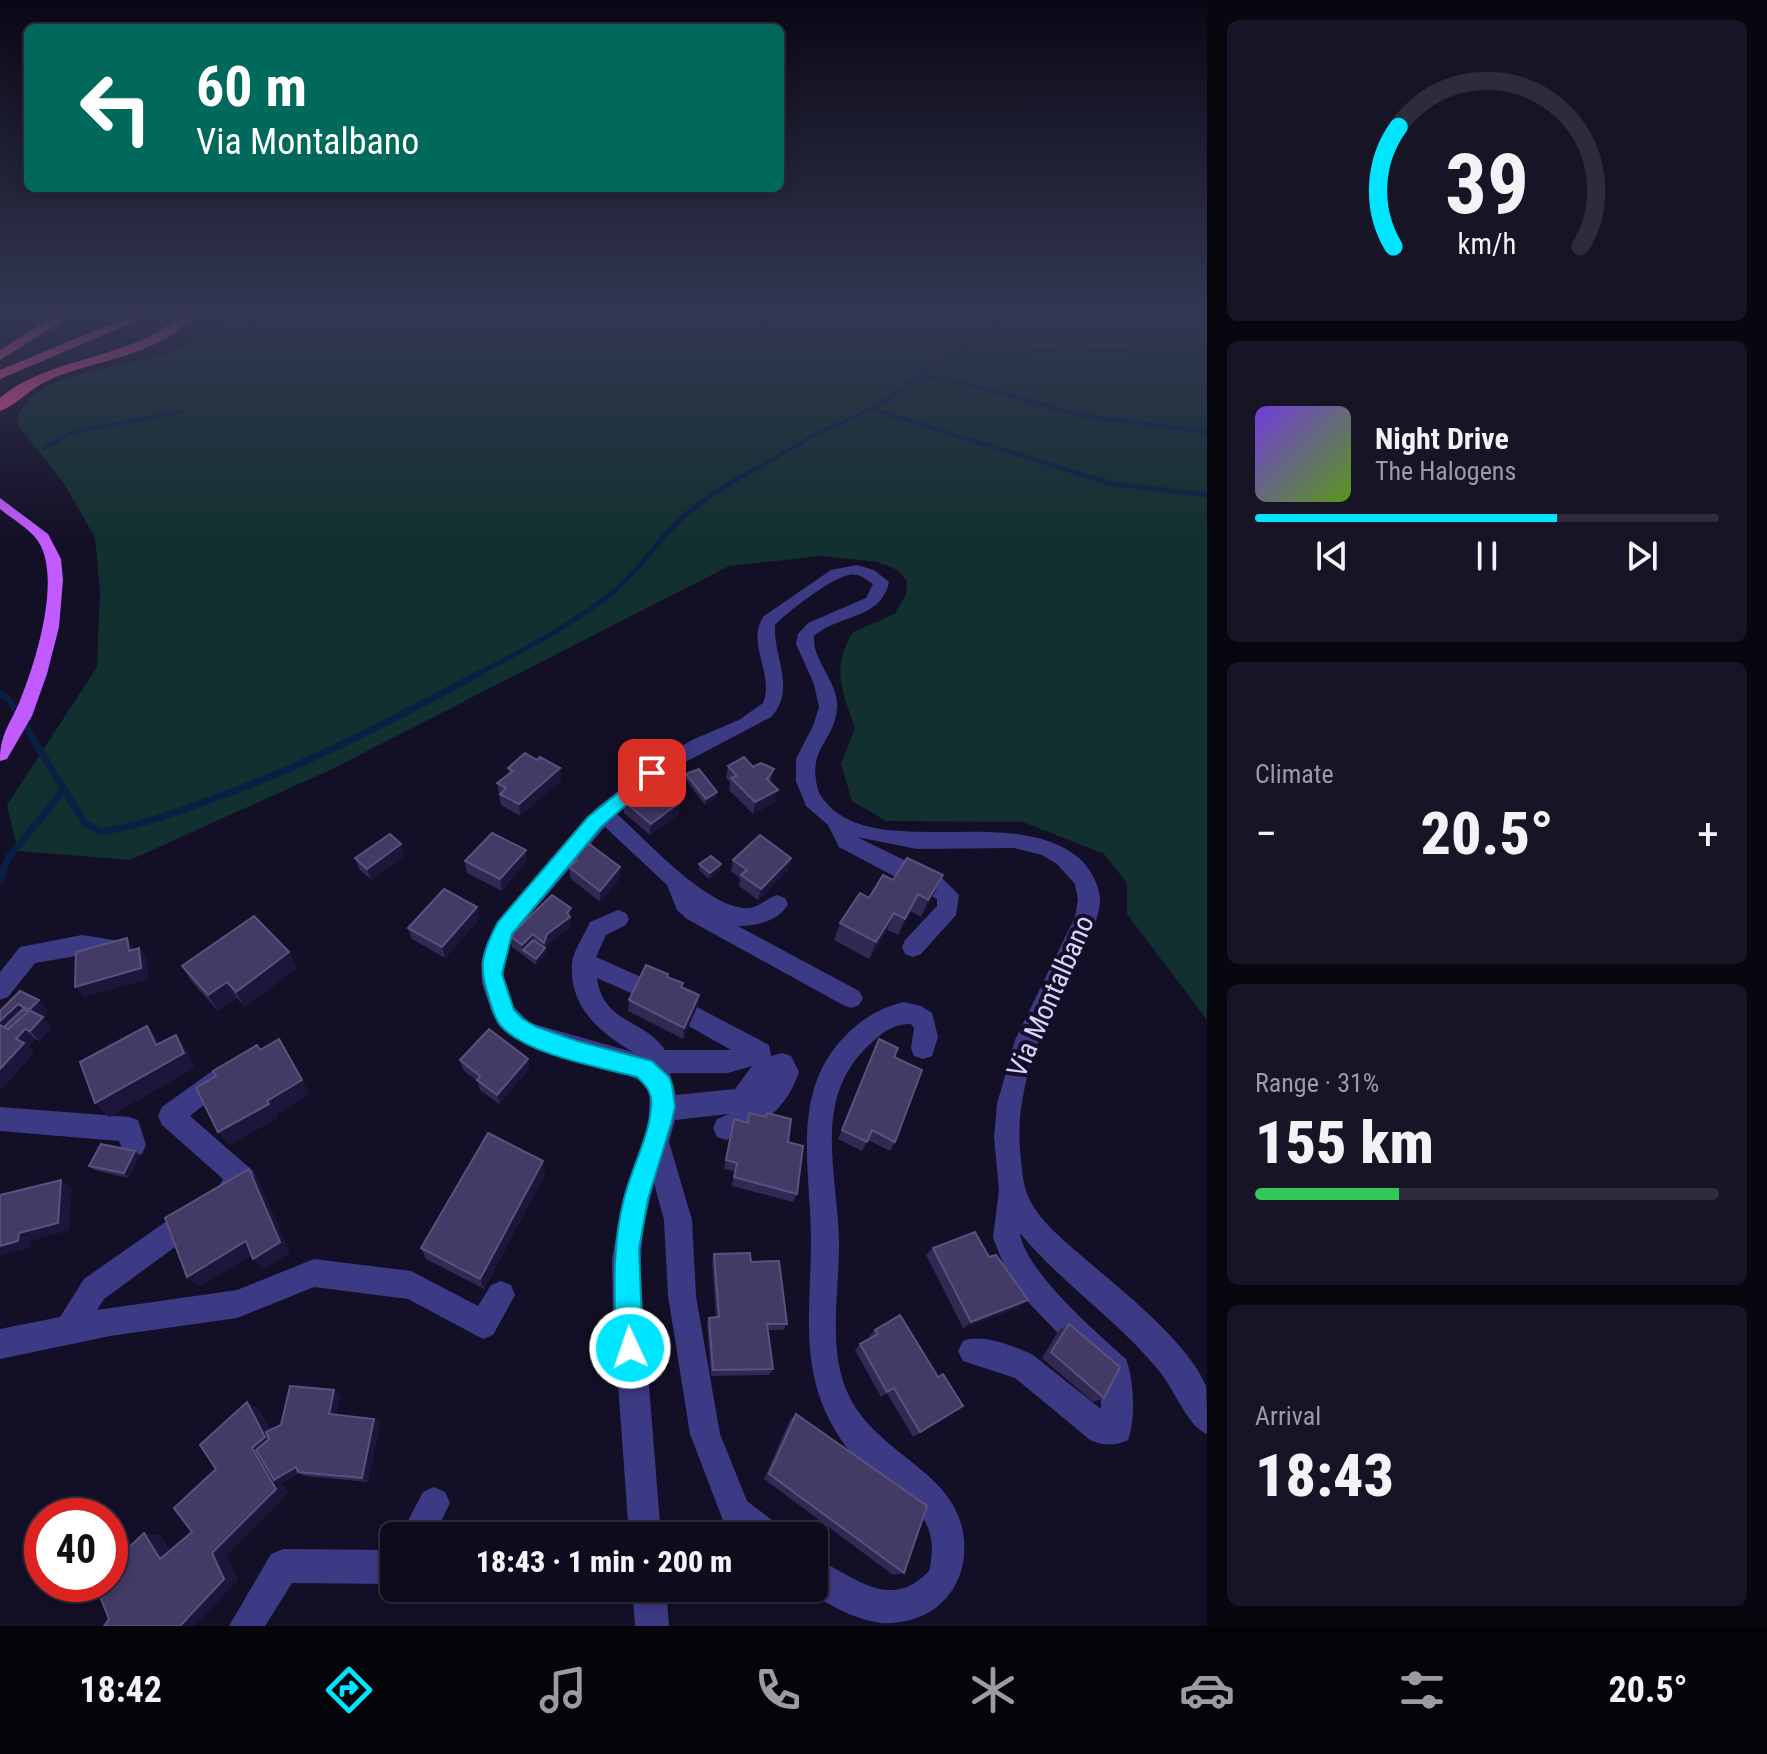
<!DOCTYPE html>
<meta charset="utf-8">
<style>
body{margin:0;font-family:"Roboto Condensed",sans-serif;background:#171425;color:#f1f3f6;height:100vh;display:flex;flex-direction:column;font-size:30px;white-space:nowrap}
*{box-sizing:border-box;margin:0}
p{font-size:26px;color:#9b9ba3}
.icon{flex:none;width:44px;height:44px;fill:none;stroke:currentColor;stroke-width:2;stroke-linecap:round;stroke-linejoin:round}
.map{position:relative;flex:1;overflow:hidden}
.details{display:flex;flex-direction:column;gap:20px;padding:20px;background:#08060f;width:560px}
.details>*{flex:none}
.banner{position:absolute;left:24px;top:24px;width:760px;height:168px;border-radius:12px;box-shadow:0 4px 12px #0003,0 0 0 2px #2e2b3b;background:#00695c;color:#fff;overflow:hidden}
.speed{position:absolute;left:24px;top:1498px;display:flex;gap:16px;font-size:40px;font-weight:700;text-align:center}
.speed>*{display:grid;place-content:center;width:104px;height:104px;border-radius:50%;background:#0e0b1c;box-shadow:0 4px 12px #0003,0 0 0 2px #2e2b3b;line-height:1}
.speed .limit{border:12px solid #d22;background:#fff;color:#111}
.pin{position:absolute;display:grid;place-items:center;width:68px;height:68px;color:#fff;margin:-34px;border-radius:16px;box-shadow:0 4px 12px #0006}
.me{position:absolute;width:88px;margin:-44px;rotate:357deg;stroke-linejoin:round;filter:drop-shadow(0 0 6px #0008)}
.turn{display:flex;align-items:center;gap:28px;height:168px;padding:0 40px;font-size:36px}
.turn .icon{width:104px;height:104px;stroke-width:2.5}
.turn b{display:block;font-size:56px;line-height:68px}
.big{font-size:60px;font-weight:800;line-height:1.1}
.details .tile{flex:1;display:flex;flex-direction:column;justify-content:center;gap:12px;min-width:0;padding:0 28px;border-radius:12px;background:#171425}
.details .dial{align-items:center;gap:0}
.dial svg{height:208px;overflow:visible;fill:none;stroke:#2e2b3b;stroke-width:7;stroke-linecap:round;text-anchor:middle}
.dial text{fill:#f1f3f6;stroke:none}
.song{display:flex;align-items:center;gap:24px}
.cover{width:96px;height:96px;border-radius:12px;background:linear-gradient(135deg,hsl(260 70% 55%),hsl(90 70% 35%))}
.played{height:8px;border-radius:4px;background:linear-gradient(90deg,#00e5ff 65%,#2e2b3b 65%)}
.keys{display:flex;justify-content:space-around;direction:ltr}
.heat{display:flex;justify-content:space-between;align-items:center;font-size:44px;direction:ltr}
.charge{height:12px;border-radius:6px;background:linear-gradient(90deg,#34c759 31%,#2e2b3b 0)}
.trip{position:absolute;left:380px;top:1522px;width:448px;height:80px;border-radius:12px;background:#0e0b1c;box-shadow:0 4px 12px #0003,0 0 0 2px #2e2b3b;font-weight:800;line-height:80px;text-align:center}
.dock{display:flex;height:128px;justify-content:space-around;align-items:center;background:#06040b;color:#9b9ba3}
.dock .icon{width:56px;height:56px}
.dock .selected{color:#00e5ff}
.dock b{font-size:36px;color:#f1f3f6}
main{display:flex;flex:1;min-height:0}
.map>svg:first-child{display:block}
.green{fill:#12302f}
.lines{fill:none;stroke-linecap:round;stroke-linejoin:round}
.stream-far2{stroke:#0a1f44;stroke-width:4}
.stream-far1{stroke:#0a1f44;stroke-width:5}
.stream{stroke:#0a1f44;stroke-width:7}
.minor{fill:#3d3a85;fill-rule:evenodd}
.major{fill:#c25bff;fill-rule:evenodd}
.highway{fill:#ff4fa3;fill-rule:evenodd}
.wall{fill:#312854}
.shaded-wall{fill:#1d163a}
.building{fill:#433a66;stroke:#5a527e;stroke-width:2}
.route{fill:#00e5ff;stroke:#0095a6;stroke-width:2}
.labels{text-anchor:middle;stroke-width:8;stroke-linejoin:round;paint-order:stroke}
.street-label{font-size:28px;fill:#d9d4ff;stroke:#130f26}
</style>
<main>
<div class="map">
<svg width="1207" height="1626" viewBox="0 0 1207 1626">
<rect width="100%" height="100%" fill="#130f26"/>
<path class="green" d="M225,314h982v706l-80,-106v-31l-23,-29 -81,-32 -137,-1 -34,-20 -11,-37 14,-36c-13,-36 -24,-61 -2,-96l42,-18 11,-20 1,-13 -10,-11 -19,-8 -57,-6 -92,10 -397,203 -202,91 -112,-9 -11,-46 90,-138 3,-76 -5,-53 -30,-53 -48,-61c10,-72 172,-44 208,-110z"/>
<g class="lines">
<g class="stream-far2">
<path d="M0,317h29"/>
<path d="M953,356l116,-7 138,5"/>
<path d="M920,380l18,-4 146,40 123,16"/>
<path d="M871,409l213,66"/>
<path d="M43,448l30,-16 108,-20"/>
<path d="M745,475l68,-39 58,-27 80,-53 73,-42"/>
</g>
<g class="stream-far1">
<path d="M1077,473l36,11 94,11"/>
<path d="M476,675c47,-25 94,-49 136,-82 25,-20 37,-41 58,-63 21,-23 51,-42 78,-57"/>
</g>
<g class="stream">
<path d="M0,693l10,8 74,121 16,10c39,-6 76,-19 112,-33 94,-33 180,-79 268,-126"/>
<path d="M0,880l8,-22 56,-68"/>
</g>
<g class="minor">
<path d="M857,565l17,5 15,12c-8,38 -50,32 -75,54 -2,25 25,46 23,72 -3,36 -32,40 -18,85 45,75 191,7 260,65 11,10 21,27 21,43 -1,24 -19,50 -30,71 -28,55 -55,116 -50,179 2,15 2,33 9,47 9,21 31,39 48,54 37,32 110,88 129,134 1,13 1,35 1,48 -19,-7 -33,-45 -47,-62 -41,-51 -98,-88 -140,-139 4,37 78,101 106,126 8,21 10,60 2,81 -14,6 -24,6 -38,0l-75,-62 -52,-17 -5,-10 5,-10c19,-8 51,5 70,14l68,54 -1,-32 -71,-74 -24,-35 -12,-30 6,-48 -5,-53 3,-33 18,-64 60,-123 3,-18 -3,-15 -18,-20 -15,-9 -28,-7 -97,1 -60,-12 86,42 16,16 -3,20 -35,39 -8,3 -8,-3 -3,-7 3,-7 32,-34v-7l-98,-52 -11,-22 -22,-19 -10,-25v-22l17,-33 6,-19 -5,-23 -18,-40 2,-10 10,-11 58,-25 7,-14c-8,-5 -14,-11 -24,-9 -16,2 -62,37 -74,50 -2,33 22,64 -4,92l-95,50 -59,47c28,25 93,97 132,94 10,-1 18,-10 28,-13l8,3 3,6c-9,17 -32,22 -50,22l121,65 4,7 -4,7 -8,3 -8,-3 -156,-86 -10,-9 -10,-25 -62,-58 -92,108 -8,21 -1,20 9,30 17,17 103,29c-34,-20 -64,-45 -61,-89 1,-12 13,-29 18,-41l28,-12 8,3 3,6 -3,6 -20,10 -10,22 52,23 4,7 -4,7 -8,3 -43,-19c6,46 48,41 68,72h66l-46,-26 -4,-8 4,-8 8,-3 76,40 2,11 11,-3 9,3 8,16c-13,38 -37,54 -73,68l-9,-3 -4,-9 4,-9 12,-5 -54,6 -6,22 23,78 4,76 24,138 27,67 30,23 4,12h-42l-15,-13 -34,-89 -22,-138 -4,-76 -10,-37 -11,45 -3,45 21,263h-32l-16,-222 -1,-55 11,-60 25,-70 2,-37 -6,-9 -15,-9 -87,-24 -28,-12 -15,-12 -8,-16 -9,-27 -1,-20 6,-20 16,-28 93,-107 66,-51 32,-18 45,-19 24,-17c12,-28 -18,-61 1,-87l67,-46zM752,1066l-17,23 -59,6 -6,-22h58z"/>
<path d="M82,935l45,7 3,7 -3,7 -8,3 -37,-4 -47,8 -27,34 -8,3v-28l20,-25z"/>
<path d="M904,1002l17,4 11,7 6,24 -6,19 -9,3 -9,-3 -3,-8 3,-20 -3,-4c-17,-1 -30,9 -42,21 -59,55 -30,130 -30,201 0,49 -12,104 10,150 28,57 99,73 113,131 12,54 -23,99 -81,96 -28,-4 -55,-19 -77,-35h10v-30c40,17 75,55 115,13 14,-60 -27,-70 -64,-104 -15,-13 -27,-30 -36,-48 -29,-58 -18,-115 -18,-178 0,-72 -22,-150 36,-207 16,-16 35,-27 57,-32z"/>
<path d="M219,1066l9,4 3,8 -3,8 -38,30 63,55 4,9 -4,9 -23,14 -9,-4 -4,-9 6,-11 -61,-54 -4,-9 4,-9z"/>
<path d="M0,1107l129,10 9,3 8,25 -4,9 -9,4 -9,-4 -5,-13 -119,-10z"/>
<path d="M191,1204l10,4 4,10 -4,10 -97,71 -7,11 140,-20 77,-31 97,12 67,35 13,-21 10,-4 10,4 4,10 -22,40 -10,4 -75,-40 -94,-12 -77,31 -127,18 -110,23v-30l60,-12 24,-38z"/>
<path d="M434,1487l11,5 5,11 -16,33h-34l23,-44z"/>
<path d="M283,1549l111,1v34l-102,-1 -27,43h-36l42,-72z"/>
<path d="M632,1588h34l3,38h-34z"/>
</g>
<path class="major" d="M0,498l48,36 13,25 2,21 -4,47 -12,47 -15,42 -25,43 -7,2c0,-29 11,-37 21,-63 15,-37 41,-121 17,-157 -9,-13 -26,-22 -38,-32z"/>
<g class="highway">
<path d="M58,314h16l-74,46v-10z"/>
<path d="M135,314h18l-153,65v-9z"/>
<path d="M180,314h14c-33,43 -100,45 -147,67 -16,7 -32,25 -47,30v-13c50,-43 141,-40 180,-84z"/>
</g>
</g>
<g class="wall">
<path d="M537,760l23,8 1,12 -41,36 -19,-11 -4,-22 12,-9 -1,-6z"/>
<path d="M728,766l46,3 -4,13 5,20 -22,12 -24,-24 1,-8 -4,-4z"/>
<path d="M686,774l30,24 -11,7 -19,-25z"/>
<path d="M659,785l16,7 -1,5 5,17 -29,21 -26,-22v-12z"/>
<path d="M401,844l3,12 -33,24 -12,-11 -4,-11z"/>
<path d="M572,856l48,22 -20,24 -30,-24 -1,-11 4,-3z"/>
<path d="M733,860l55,10 -30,30 -19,-14 1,-8 -9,-7z"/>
<path d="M465,861h62l-25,30 -35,-18z"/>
<path d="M699,864l21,6 -11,9 -10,-9z"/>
<path d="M943,875l-8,17 -14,25 -11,-6 -12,24 -11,-5 -18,29 -35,-19 6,-17 53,-43z"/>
<path d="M477,907l2,12 -34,39 -33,-19 -4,-11z"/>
<path d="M571,919l-1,2v7l-23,17 -2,9 -9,11 -24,-18 -2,-11z"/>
<path d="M289,952l8,16 -52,39 -8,-9 -19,13 -26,-29 -10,-16z"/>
<path d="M668,974v3l15,6 -1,4 17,8 -1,10 -15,34 -55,-28 1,-11z"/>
<path d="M20,991l29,20 -6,6 9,10 -12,14 -5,-2 -7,8 6,6 -32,35 -2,-1v-76z"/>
<path d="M879,1039l15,18 1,85 -5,9 -22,-11 -6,11 -24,-12z"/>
<path d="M528,1059l1,10 -30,35 -19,-14 -2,-8 -15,-12 -3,-10z"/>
<path d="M749,1113l16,4 2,-4 21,29 9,52 -4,8 -61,-16 2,-15 -10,-2 7,-40 3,-10 13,4z"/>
<path d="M135,1151l5,4 -12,23 -34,-8 -5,-4z"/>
<path d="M545,1174l-61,115 -58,-30 -5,-11z"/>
<path d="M933,1248l56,9 30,50 -56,21 -37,-73z"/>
<path d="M714,1254l37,8 36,62 -4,6h-15l5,39 -4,6 -58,1 -4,-52 2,-6 7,-1 -4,-56z"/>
<path d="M1069,1324l35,74 -11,4 -51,-44 17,-28z"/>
<path d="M875,1330l63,47 25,29 -50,31 -26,-44 -6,4 -26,-47 5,-6 11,-6 -2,-2z"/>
<path d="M340,1395l-4,20 38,4 6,4 -12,59 -63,-6 -6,-3 -18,10 7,10 -62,62 12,25 -129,39 35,-86 16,3 10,15 22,-19 24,-63 43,-60 11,21z"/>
<path d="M796,1414l108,159 -11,2 -129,-96 26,-59z"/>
</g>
<g class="shaded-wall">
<path d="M560,768l1,12 -41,36 -1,-12z"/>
<path d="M778,790l-3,12 -22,12 2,-12z"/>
<path d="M717,792l-1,6 -11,7 1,-6z"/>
<path d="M680,802l-1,12 -29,21 1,-11z"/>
<path d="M401,844l3,12 -33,24 -4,-11z"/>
<path d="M526,850l1,11 -25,30 -2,-12z"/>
<path d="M791,858l-3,12 -30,30 3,-11z"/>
<path d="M721,864l-1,6 -11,9 1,-6z"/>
<path d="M620,867v11l-20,24v-11z"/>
<path d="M943,875l-8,17 -14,25 7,-17z"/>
<path d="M918,894l-8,17 -12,24 7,-16z"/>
<path d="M477,907l2,12 -34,39 -3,-11z"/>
<path d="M571,908l-1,20 -23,17 -2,9 -9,11v-6l9,-11 -1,-5 3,-9z"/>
<path d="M894,913l-7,17 -18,29 7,-17z"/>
<path d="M533,934l1,11 -11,5 -1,-5z"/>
<path d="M127,938l8,11 -6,2z"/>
<path d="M139,948l8,10 2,21 -65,18 -9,-10z"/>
<path d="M289,952l8,16 -52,39 -9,-15z"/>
<path d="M227,982l10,16 -19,13 -10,-16z"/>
<path d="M699,995l-1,10 -15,34 1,-11z"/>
<path d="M39,1000l10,11 -6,6 9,10 -12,14 -10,-10 -1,-21z"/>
<path d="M18,1004l10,10 -18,18 -10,-6v-5z"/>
<path d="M147,1026l12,15 9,19 -12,-15z"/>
<path d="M25,1029l10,10 -7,8 6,6 -32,35 -2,-1v-18l16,-30z"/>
<path d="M176,1035l11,15 8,18 -86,49 -14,-14z"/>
<path d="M528,1059l1,10 -30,35 -2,-9z"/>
<path d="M302,1080l8,14 -34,21 2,3 -50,28 -10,-14z"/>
<path d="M135,1151l5,4 -12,23 -4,-5z"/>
<path d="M543,1161l2,13 -61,115 -4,-10z"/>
<path d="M249,1169l10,12 31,72 -27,17 -10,-11z"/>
<path d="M61,1180l11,8 -3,42 -38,11 -1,7 -30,8v-10l19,-13z"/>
<path d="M246,1241l11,12 -58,34 -12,-10z"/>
<path d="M1028,1300l-9,7 -56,21 8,-6z"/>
<path d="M334,1390l6,5 -5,24 -6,-5z"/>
<path d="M247,1402l12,7 17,34 20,24 7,3 -22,13 7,10 -62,62 12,25 -43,46h-15l32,-73 40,-105z"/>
<path d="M374,1419l6,4 -12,59 -6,-4z"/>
<path d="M144,1533l16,3 16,25 -16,-2z"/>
</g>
<g class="building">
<path d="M525,753l12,7 3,-3 20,11 -41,36 -19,-10 6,-6 -9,-5 16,-12 -5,-3z"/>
<path d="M744,757l9,10 8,-4 13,6 -7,10 11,11 -23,12 -24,-24 6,-2 -9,-10z"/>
<path d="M699,769l18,23 -11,7 -20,-25z"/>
<path d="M654,782l26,20 -29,22 -27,-23z"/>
<path d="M663,782l12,10 -4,3 -12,-10z"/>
<path d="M492,833l34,17 -26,29 -35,-18z"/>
<path d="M390,834l11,10 -34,25 -12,-11z"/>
<path d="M760,835l31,23 -30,31 -20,-14 6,-5 -14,-10z"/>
<path d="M588,843l32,24 -20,24 -31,-24 8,-7 -5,-4z"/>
<path d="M711,856l10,8 -11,9 -11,-9z"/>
<path d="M907,858l36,17 -15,25 -10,-6 -13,25 -11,-6 -18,29 -36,-19 20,-30 9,5 14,-23 10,5z"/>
<path d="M444,889l33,18 -35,40 -34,-19z"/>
<path d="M552,895l19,13 -4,5 3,4 -23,17 -3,9 -11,-9 -11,11 -12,-9z"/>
<path d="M254,916l35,36 -53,40 -9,-10 -19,13 -26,-29z"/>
<path d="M127,938l2,13 10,-3 2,20 -66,19 1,-35z"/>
<path d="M533,940l12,8 -9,11 -13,-9z"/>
<path d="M646,965l22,9 -1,3 16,6 -2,4 18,8 -15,33 -55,-28z"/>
<path d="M20,991l19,9 -10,10 14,7 -13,14 -5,-2 -9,10 8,4 -24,26v-44l8,4 21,-19 -11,-6 -18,17v-10z"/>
<path d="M23,1009l5,3 -20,17 -4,-2z"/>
<path d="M147,1026l9,19 20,-10 8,18 -89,50 -15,-41z"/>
<path d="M489,1029l39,30 -31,36 -20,-15 3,-4 -20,-16z"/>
<path d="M279,1039l23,41 -35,21 2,3 -51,28 -22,-44 20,-12 -3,-5 44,-26 3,5z"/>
<path d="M879,1039l19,9 -4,9 28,13 -27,72 -23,-12 -5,12 -25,-12z"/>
<path d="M749,1113l17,4 1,-4 24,6 -3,23 15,4 -6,48 -63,-17 3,-14 -11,-3 8,-41 14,4z"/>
<path d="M488,1133l55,28 -63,118 -59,-31z"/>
<path d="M101,1144l34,7 -11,22 -35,-7z"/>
<path d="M249,1169l31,73 -27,17 -7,-18 -59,36 -22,-59z"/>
<path d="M61,1180l-3,43 -39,10 -1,8 -18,5v-51z"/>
<path d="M975,1232l14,25 7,-2 32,45 -57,22 -38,-74z"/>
<path d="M750,1253l1,9 28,-1 8,63h-20l6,45 -60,1 -4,-52 10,-1 -5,-63z"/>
<path d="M900,1315l38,62 5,-3 20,32 -43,26 -26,-44 -7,4 -27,-48 18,-10 -3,-4z"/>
<path d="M1069,1324l51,43 -16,31 -53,-46z"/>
<path d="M290,1386l44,4 -5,24 45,5 -12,59 -64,-6 -2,-5 -22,13 -18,-30 13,-11 -3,-7 15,-7z"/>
<path d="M247,1402l18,35 -13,11 24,41 -64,64 12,26 -44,47h-76l5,-7 -14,-35h15v-19l34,-32 16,26 32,-27 -18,-24 42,-39 -16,-24z"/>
<path d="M796,1414l131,92 -23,67 -135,-99z"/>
</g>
<linearGradient id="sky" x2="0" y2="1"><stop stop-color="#0a0815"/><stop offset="0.58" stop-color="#333752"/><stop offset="1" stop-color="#333752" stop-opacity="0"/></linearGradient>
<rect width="1207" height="541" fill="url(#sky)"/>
<path class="route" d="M652,766l6,2 3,5 -3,4 -57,50 -89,107 -10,40 12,36 9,9 14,8 40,14 75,20 17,16 3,8 3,22 -4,17 -23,75 -9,50 4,99 -4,10 -9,4 -10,-4 -4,-10c-1,-50 -5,-100 8,-149 7,-30 24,-59 27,-90 2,-15 -3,-22 -14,-32 -37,-10 -110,-22 -136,-51 -7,-8 -9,-18 -12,-28 -11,-32 -7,-46 9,-76l90,-105z"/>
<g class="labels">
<g class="street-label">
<text transform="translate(1050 996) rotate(-66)" y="10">Via Montalbano</text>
</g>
</g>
</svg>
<div class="speed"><div class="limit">40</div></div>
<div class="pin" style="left:652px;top:773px;background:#d93025"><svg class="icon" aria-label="arrive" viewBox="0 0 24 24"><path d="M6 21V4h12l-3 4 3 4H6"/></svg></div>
<svg class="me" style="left:630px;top:1348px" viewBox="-20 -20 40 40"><circle r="17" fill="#00e5ff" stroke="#fff" stroke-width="3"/><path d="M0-11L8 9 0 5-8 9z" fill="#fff"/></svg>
<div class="trip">18:43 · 1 min · 200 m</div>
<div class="banner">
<div class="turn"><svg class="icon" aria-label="left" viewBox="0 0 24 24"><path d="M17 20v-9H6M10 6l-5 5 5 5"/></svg><div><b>60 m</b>Via Montalbano</div></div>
</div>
</div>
<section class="details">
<div class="tile dial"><svg viewBox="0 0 100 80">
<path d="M14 69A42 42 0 1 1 86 69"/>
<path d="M14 69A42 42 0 0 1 16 23" stroke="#00e5ff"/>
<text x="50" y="56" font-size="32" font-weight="700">39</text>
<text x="50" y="72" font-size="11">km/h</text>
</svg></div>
<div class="tile">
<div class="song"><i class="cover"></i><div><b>Night Drive</b><p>The Halogens</p></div></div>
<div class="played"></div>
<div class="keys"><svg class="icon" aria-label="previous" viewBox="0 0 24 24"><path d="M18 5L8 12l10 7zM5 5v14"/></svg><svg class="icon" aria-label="pause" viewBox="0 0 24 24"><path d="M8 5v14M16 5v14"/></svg><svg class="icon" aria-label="next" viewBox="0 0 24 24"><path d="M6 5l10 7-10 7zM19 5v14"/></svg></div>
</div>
<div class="tile"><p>Climate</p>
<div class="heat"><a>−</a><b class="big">20.5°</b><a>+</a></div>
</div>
<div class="tile"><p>Range · 31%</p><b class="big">155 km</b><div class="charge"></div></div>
<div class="tile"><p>Arrival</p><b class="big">18:43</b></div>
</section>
</main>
<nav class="dock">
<b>18:42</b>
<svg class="icon selected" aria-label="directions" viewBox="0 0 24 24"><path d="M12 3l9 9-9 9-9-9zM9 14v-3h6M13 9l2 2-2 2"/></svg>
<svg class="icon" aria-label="music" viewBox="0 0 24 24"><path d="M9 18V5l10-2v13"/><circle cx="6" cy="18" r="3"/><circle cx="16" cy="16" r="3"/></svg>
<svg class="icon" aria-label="phone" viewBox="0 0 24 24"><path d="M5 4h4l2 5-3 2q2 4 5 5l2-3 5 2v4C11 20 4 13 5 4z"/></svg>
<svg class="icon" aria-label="climate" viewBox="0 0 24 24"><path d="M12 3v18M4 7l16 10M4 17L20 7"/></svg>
<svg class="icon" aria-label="car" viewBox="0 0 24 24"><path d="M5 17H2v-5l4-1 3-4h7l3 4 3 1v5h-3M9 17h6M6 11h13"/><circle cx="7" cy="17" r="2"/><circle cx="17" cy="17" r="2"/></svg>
<svg class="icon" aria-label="filters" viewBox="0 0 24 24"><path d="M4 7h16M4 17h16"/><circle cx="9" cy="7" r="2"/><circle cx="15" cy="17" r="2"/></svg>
<b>20.5°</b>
</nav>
